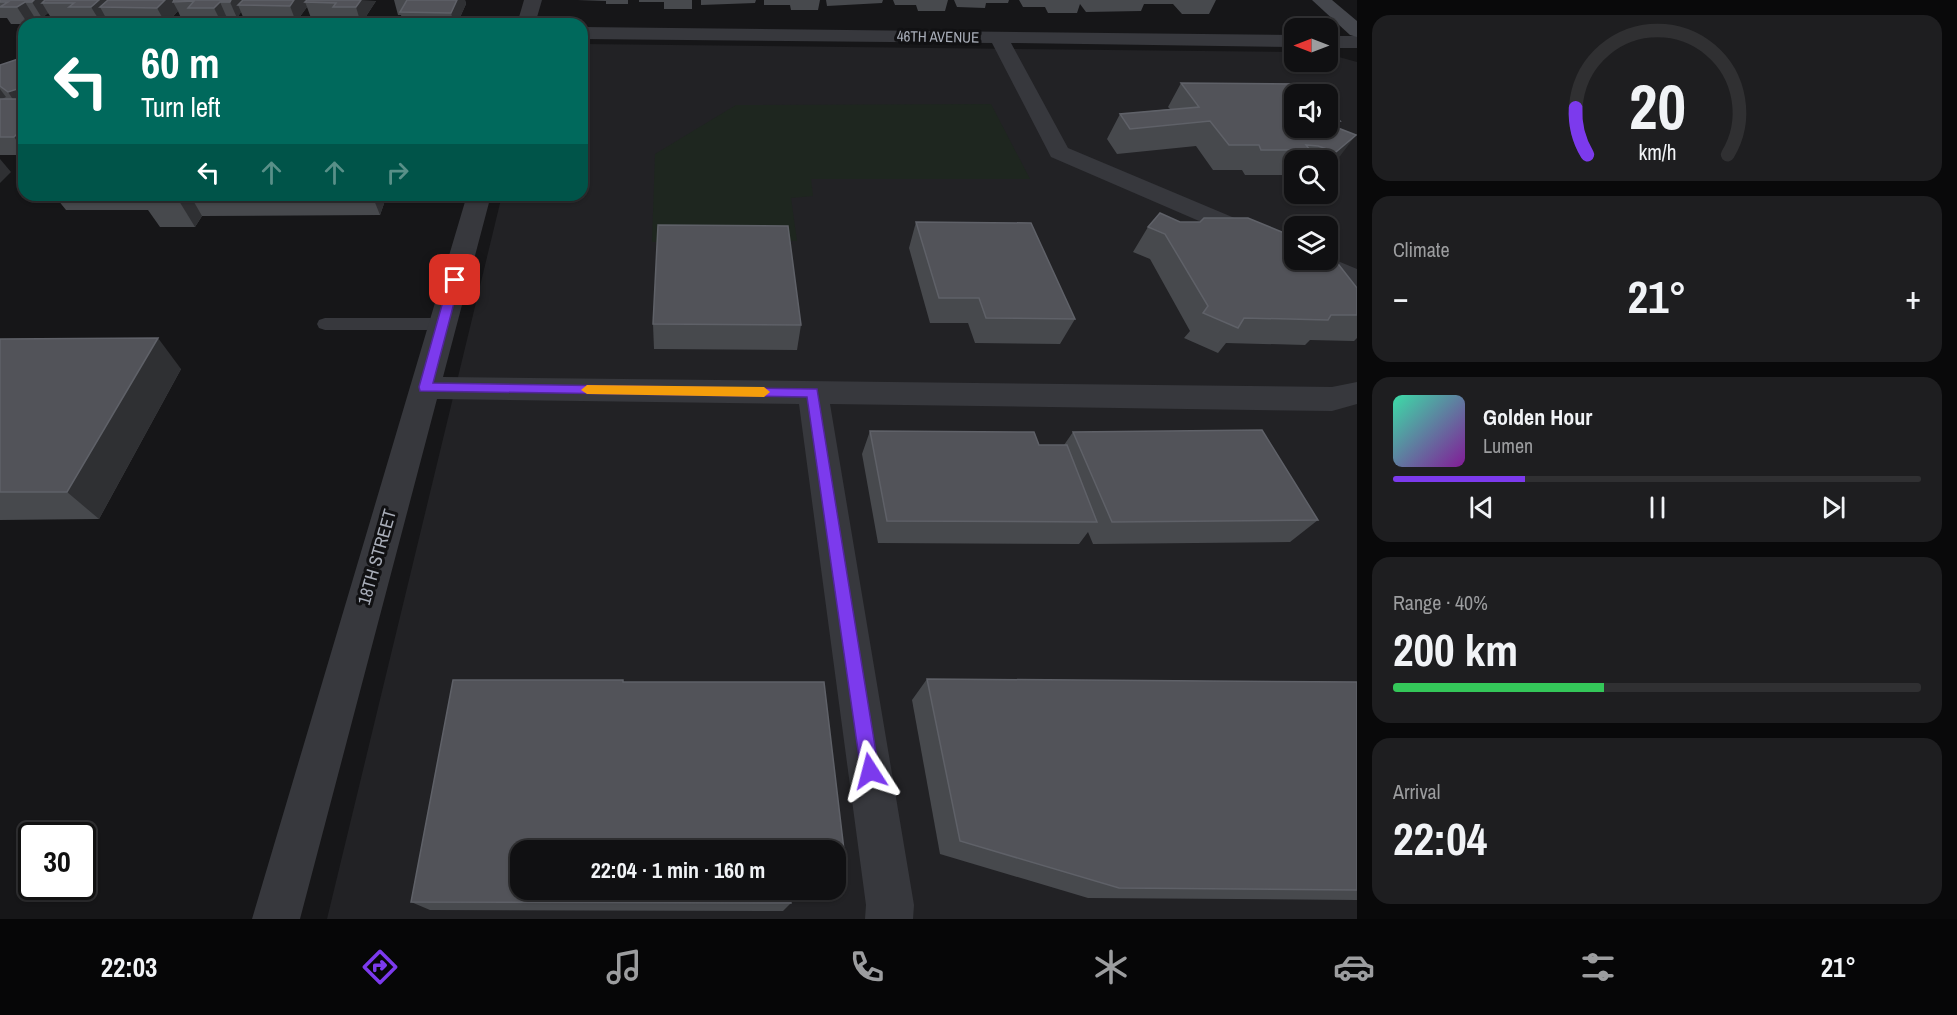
<!DOCTYPE html>
<meta charset="utf-8">
<style>
body{margin:0;font-family:"Archivo Narrow",sans-serif;background:#1e1e20;color:#f1f3f6;height:100vh;display:flex;flex-direction:column;font-size:22px;white-space:nowrap}
*{box-sizing:border-box;margin:0}
p{font-size:20px;color:#9c9d9f}
.icon{flex:none;width:33px;height:33px;fill:none;stroke:currentColor;stroke-width:2;stroke-linecap:round;stroke-linejoin:round}
.map{position:relative;flex:1;overflow:hidden}
.panel{display:flex;flex-direction:column;gap:15px;padding:15px;background:#09090a;width:600px}
.panel>*{flex:none}
.banner{position:absolute;left:18px;top:18px;width:570px;height:183px;border-radius:18px;box-shadow:0 2px 4px #0004,0 0 0 2px #303032;background:#00695c;color:#fff;overflow:hidden}
.needle{width:39px;rotate:270deg}
.buttons{position:absolute;left:1284px;top:18px;display:grid;gap:12px}
.buttons a{display:grid;place-items:center;width:54px;height:54px;border-radius:12px;background:#101012;box-shadow:0 2px 4px #0004,0 0 0 2px #303032;font-size:30px}
.speed{position:absolute;left:18px;top:822px;display:flex;gap:12px;font-size:30px;font-weight:700;text-align:center}
.speed>*{display:grid;place-content:center;width:78px;height:78px;border-radius:50%;background:#101012;box-shadow:0 2px 4px #0004,0 0 0 2px #303032;line-height:1}
.speed .limit{border:3px solid #111;border-radius:9px;background:#fff;color:#111}
.pin{position:absolute;display:grid;place-items:center;width:51px;height:51px;color:#fff;margin:-26px;border-radius:12px;box-shadow:0 3px 9px #0006}
.me{position:absolute;width:66px;margin:-33px;rotate:351deg;stroke-linejoin:round;filter:drop-shadow(0 0 4px #0008)}
.turn{display:flex;align-items:center;gap:21px;height:126px;padding:0 24px;font-size:27px}
.turn .icon{width:78px;height:78px;stroke-width:2.5}
.turn b{display:block;font-size:42px;line-height:51px}
.lanes{display:flex;align-items:center;height:57px;padding:0 24px;background:#0003;justify-content:center;gap:30px;direction:ltr}
.lanes .off{opacity:.35}
.big{font-size:45px;font-weight:700;line-height:1.1}
.panel .card{flex:1;display:flex;flex-direction:column;justify-content:center;gap:9px;min-width:0;padding:0 21px;border-radius:18px;background:#1e1e20}
.panel .dial{align-items:center;gap:0}
.dial svg{height:156px;overflow:visible;fill:none;stroke:#303032;stroke-width:7;stroke-linecap:round;text-anchor:middle}
.dial text{fill:#f1f3f6;stroke:none}
.song{display:flex;align-items:center;gap:18px}
.cover{width:72px;height:72px;border-radius:9px;background:linear-gradient(135deg,hsl(160 70% 55%),hsl(290 70% 35%))}
.played{height:6px;border-radius:3px;background:linear-gradient(90deg,#7c3aed 25%,#303032 25%)}
.keys{display:flex;justify-content:space-around;direction:ltr}
.heat{display:flex;justify-content:space-between;align-items:center;font-size:33px;direction:ltr}
.charge{height:9px;border-radius:4px;background:linear-gradient(90deg,#34c759 40%,#303032 0)}
.trip{position:absolute;left:510px;top:840px;width:336px;height:60px;border-radius:18px;background:#101012;box-shadow:0 2px 4px #0004,0 0 0 2px #303032;font-weight:700;line-height:60px;text-align:center}
.tab-bar{display:flex;height:96px;justify-content:space-around;align-items:center;background:#060607;color:#9c9d9f}
.tab-bar .icon{width:42px;height:42px}
.tab-bar .active{color:#7c3aed}
.tab-bar b{font-size:27px;color:#f1f3f6}
main{display:flex;flex:1;min-height:0}
.map>svg:first-child{display:block}
.built{fill:#222225;fill-rule:evenodd}
.green{fill:#1e261f}
.lines{fill:none;stroke-linecap:round;stroke-linejoin:round}
.lane{fill:#37383d;fill-rule:evenodd}
.street{fill:#37383d;fill-rule:evenodd}
.secondary{fill:#45474d;fill-rule:evenodd}
.wall{fill:#47494d}
.shaded-wall{fill:#2f3033}
.building{fill:#525359;stroke:#5f6168;stroke-width:1.5}
.route{fill:#7c3aed;stroke:#51269a;stroke-width:1.5}
.slow{fill:#f59e0b}
.labels{text-anchor:middle;stroke-width:6;stroke-linejoin:round;paint-order:stroke}
.far-street-label{font-size:15px;fill:#a8adb8;stroke:#111113}
.street-label{font-size:18px;fill:#a8adb8;stroke:#111113}
</style>
<main>
<div class="map">
<svg width="1357" height="919" viewBox="0 0 1357 919">
<rect width="100%" height="100%" fill="#161618"/>
<path class="built" d="M582,44l712,8v10h34v-8l29,8v857h-1030l175,-724h80zM1294,94h34v34h-34zM1294,160h34v34h-34zM1294,226h34v34h-34zM520,850h316v40h-316z"/>
<path class="green" d="M991,104l39,75h-219l2,17 -22,2 6,43 -145,1 3,-88 81,-49z"/>
<g class="lines">
<path class="lane" d="M325,318h118l6,2 2,4 -2,4 -6,2h-118l-6,-2 -2,-4 2,-4z"/>
<g class="street">
<path d="M524,0h18l-7,24h-18z"/>
<path d="M582,27l712,8v12l-283,-4 57,105 226,95v17h3l-12,-2 -234,-101 -59,-114 -410,-4z"/>
<rect x="1328" y="36" width="29" height="12"/>
<path d="M467,195h24l-48,182 889,10 25,-5v22l-25,7 -502,-7 84,501 -1,14h-48l1,-14 -67,-501 -362,-5 -137,520h-48z"/>
<path d="M1328,257l29,12v19l-54,-22 -4,-6h29z"/>
</g>
<path class="secondary" d="M1312,0h20l25,21v16l-7,-2z"/>
</g>
<g class="wall">
<path d="M0,0l376,1 -15,23 -22,-1 -2,-4 -26,-1 -4,-11 -11,15h-51l-4,-10 -4,6h-10l-5,6h-27l-3,-6h-11l-3,-7 -12,13h-57l-3,-6 -5,5 -22,1 -3,-5h-24l-4,-6 -6,5h-7l-7,6h-17l-4,-6h-7z"/>
<path d="M394,0h86h-15l1,4 -9,20h-54l-2,-9h-3z"/>
<path d="M577,0h51v4h-22v-3z"/>
<path d="M639,0h53v9h-28v-7h-25z"/>
<path d="M701,0h55l-1,3 -54,2z"/>
<path d="M764,0h56l-2,10h-27l-1,-5h-26z"/>
<path d="M826,0h57l-1,3 -55,3z"/>
<path d="M893,0h55l-3,11h-27l-2,-6h-21z"/>
<path d="M954,0h55l-1,3h-22l-1,5 -28,-1z"/>
<path d="M1019,0h197l-7,14h-27l-9,-10h-29l-3,7 -55,1 -6,-8 -3,9h-29l-3,-6h-22z"/>
<path d="M24,57v98h-24v-90z"/>
<path d="M1181,83l113,11 34,15 12,12 -4,5 1,34 -9,8v-8h-34v11l-2,4h-47l-3,-5h-29l-17,-24 -79,8 -10,-15 13,-25 50,-5 -2,-2z"/>
<path d="M54,195h333l-7,20 -178,1 -7,11h-35l-12,-17h-82z"/>
<path d="M916,222l159,97 -15,25 -85,-1 -7,-20h-38l-21,-75z"/>
<path d="M1148,227l209,88v23l-3,3 -44,-1 -5,5 -79,-2 -8,10 -34,-15 6,-7 -40,-72 -17,-7z"/>
<path d="M653,324l148,1 -4,25 -143,-1z"/>
<path d="M0,339l181,30 -82,150 -99,1z"/>
<path d="M870,431l169,14h25l9,-13 245,88 -28,22 -197,2 -5,-12 -9,12 -201,-1 -16,-89z"/>
<path d="M927,679l430,3v218l-269,-2 -148,-44 -28,-154z"/>
<path d="M624,682l220,168 -8,8v-8h-316l271,53 -8,8 -353,-1 -19,-8z"/>
</g>
<g class="shaded-wall">
<path d="M34,0h30l-22,3 6,10 -6,5 -10,-16z"/>
<path d="M99,0h25l-24,7 6,11 -5,5 -10,-16z"/>
<path d="M165,0h24l-16,2 5,9 -12,13 -9,-16z"/>
<path d="M231,0h20l-13,5 3,7 -4,6 -7,-16z"/>
<path d="M294,0h19l-8,2 2,5 -11,15 -6,-16z"/>
<path d="M361,0l15,1 -15,23 -5,-17z"/>
<path d="M457,0h8l1,4 -9,20h-3l-3,-11z"/>
<path d="M25,2l10,16 -7,6 -11,-17z"/>
<path d="M220,2l7,16 -5,6 -8,-16z"/>
<path d="M24,87v21l-4,2 -12,-18z"/>
<path d="M0,89l6,8 -6,3z"/>
<path d="M21,130l3,3v17l-10,-13z"/>
<path d="M1356,135l-19,25 -9,8v-4l8,-12z"/>
<path d="M0,159l11,13 -11,11z"/>
<path d="M177,195h13l12,21 -7,11 -19,-31z"/>
<path d="M372,195h15l-7,20z"/>
<path d="M158,338l23,31 -82,150 -32,-27z"/>
</g>
<g class="building">
<path d="M0,0h34l-2,2h-7l-8,5h-17l8,-5h-8z"/>
<path d="M45,0h54l-8,7h-22l5,-4h-32z"/>
<path d="M108,0h57l-8,8 -57,-1z"/>
<path d="M174,0h57l-1,2h-10l-6,6h-26l6,-7 -21,1z"/>
<path d="M243,0h51l-4,6 -52,-1z"/>
<path d="M307,0h54l-5,7h-23l3,-4 -31,-1z"/>
<path d="M407,0h50l-6,13 -51,-1z"/>
<path d="M24,57v30l-16,5 -8,-6v-21z"/>
<path d="M1181,83l116,1 9,10h-12v34h34v-19l12,12h-9l7,7 18,7 -20,17 -18,-6 -12,-1 4,5h-49l-2,-5h-30l-19,-24 -80,8 -10,-15 79,-7z"/>
<path d="M0,99h24v30l-3,1 -7,7h-14z"/>
<path d="M140,195h37l-1,1h-37z"/>
<path d="M1160,213l20,9h20l4,-4h44l46,19v23h34v-9l29,37v27h-26l-3,5 -84,-2 -6,10 -35,-15 5,-7 -43,-72 -17,-7z"/>
<path d="M916,222l115,1 44,96 -89,-1 -7,-20h-40z"/>
<path d="M658,225l130,1 13,99 -148,-1z"/>
<path d="M158,338l-91,154h-67v-153z"/>
<path d="M1262,430l56,90 -206,2 -39,-90z"/>
<path d="M870,431l164,1 5,13h28l30,77 -210,-1z"/>
<path d="M927,679l430,3v208l-238,-2 -159,-47z"/>
<path d="M453,680h170v2h201l20,168h-324v40h270l1,13 -380,-1z"/>
</g>
<path class="route" d="M455,276l5,4 -27,103 384,6 62,382 -3,6 -6,3 -7,-3 -2,-6 -54,-374 -387,-6 -1,-4 30,-107z"/>
<path class="slow" d="M587,385l177,2 6,5 -6,5 -177,-3 -6,-4z"/>
<g class="labels">
<g class="far-street-label">
<text transform="translate(938 37) rotate(1)" y="5">46TH AVENUE</text>
</g>
<g class="street-label">
<text transform="translate(377 557) rotate(-74)" y="6">18TH STREET</text>
</g>
</g>
</svg>
<div class="buttons">
<a><svg class="needle" viewBox="-14 -14 28 28"><path d="M0-13l5 13h-10z" fill="#e53935"/><path d="M0 13l5-13h-10z" fill="#9c9d9f"/></svg></a>
<a><svg class="icon" aria-label="sound" viewBox="0 0 24 24"><path d="M4 9h4l5-4v14l-5-4H4zM17 9q2 3 0 6"/></svg></a>
<a><svg class="icon" aria-label="search" viewBox="0 0 24 24"><circle cx="10" cy="10" r="6"/><path d="M15 15l6 6"/></svg></a>
<a><svg class="icon" aria-label="layers" viewBox="0 0 24 24"><path d="M12 4l9 5-9 5-9-5zM3 14l9 5 9-5"/></svg></a>
</div>
<div class="speed"><div class="limit">30</div></div>
<div class="pin" style="left:455px;top:280px;background:#d93025"><svg class="icon" aria-label="arrive" viewBox="0 0 24 24"><path d="M6 21V4h12l-3 4 3 4H6"/></svg></div>
<svg class="me" style="left:870px;top:771px" viewBox="-20 -20 40 40"><path d="M0-17L14 15 0 8-14 15z" fill="#7c3aed" stroke="#fff" stroke-width="4"/></svg>
<div class="trip">22:04 · 1 min · 160 m</div>
<div class="banner">
<div class="turn"><svg class="icon" aria-label="left" viewBox="0 0 24 24"><path d="M17 20v-9H6M10 6l-5 5 5 5"/></svg><div><b>60 m</b>Turn left</div></div>
<div class="lanes"><svg class="icon" aria-label="left" viewBox="0 0 24 24"><path d="M17 20v-9H6M10 6l-5 5 5 5"/></svg><svg class="icon off" aria-label="ahead" viewBox="0 0 24 24"><path d="M12 20V5M6 11l6-6 6 6"/></svg><svg class="icon off" aria-label="ahead" viewBox="0 0 24 24"><path d="M12 20V5M6 11l6-6 6 6"/></svg><svg class="icon off" aria-label="right" viewBox="0 0 24 24"><path d="M7 20v-9h11M14 6l5 5-5 5"/></svg></div>
</div>
</div>
<section class="panel">
<div class="card dial"><svg viewBox="0 0 100 80">
<path d="M14 69A42 42 0 1 1 86 69"/>
<path d="M14 69A42 42 0 0 1 8 45" stroke="#7c3aed"/>
<text x="50" y="56" font-size="32" font-weight="700">20</text>
<text x="50" y="72" font-size="11">km/h</text>
</svg></div>
<div class="card"><p>Climate</p>
<div class="heat"><a>−</a><b class="big">21°</b><a>+</a></div>
</div>
<div class="card">
<div class="song"><i class="cover"></i><div><b>Golden Hour</b><p>Lumen</p></div></div>
<div class="played"></div>
<div class="keys"><svg class="icon" aria-label="previous" viewBox="0 0 24 24"><path d="M18 5L8 12l10 7zM5 5v14"/></svg><svg class="icon" aria-label="pause" viewBox="0 0 24 24"><path d="M8 5v14M16 5v14"/></svg><svg class="icon" aria-label="next" viewBox="0 0 24 24"><path d="M6 5l10 7-10 7zM19 5v14"/></svg></div>
</div>
<div class="card"><p>Range · 40%</p><b class="big">200 km</b><div class="charge"></div></div>
<div class="card"><p>Arrival</p><b class="big">22:04</b></div>
</section>
</main>
<nav class="tab-bar">
<b>22:03</b>
<svg class="icon active" aria-label="directions" viewBox="0 0 24 24"><path d="M12 3l9 9-9 9-9-9zM9 14v-3h6M13 9l2 2-2 2"/></svg>
<svg class="icon" aria-label="music" viewBox="0 0 24 24"><path d="M9 18V5l10-2v13"/><circle cx="6" cy="18" r="3"/><circle cx="16" cy="16" r="3"/></svg>
<svg class="icon" aria-label="phone" viewBox="0 0 24 24"><path d="M5 4h4l2 5-3 2q2 4 5 5l2-3 5 2v4C11 20 4 13 5 4z"/></svg>
<svg class="icon" aria-label="climate" viewBox="0 0 24 24"><path d="M12 3v18M4 7l16 10M4 17L20 7"/></svg>
<svg class="icon" aria-label="car" viewBox="0 0 24 24"><path d="M5 17H2v-5l4-1 3-4h7l3 4 3 1v5h-3M9 17h6M6 11h13"/><circle cx="7" cy="17" r="2"/><circle cx="17" cy="17" r="2"/></svg>
<svg class="icon" aria-label="filters" viewBox="0 0 24 24"><path d="M4 7h16M4 17h16"/><circle cx="9" cy="7" r="2"/><circle cx="15" cy="17" r="2"/></svg>
<b>21°</b>
</nav>
